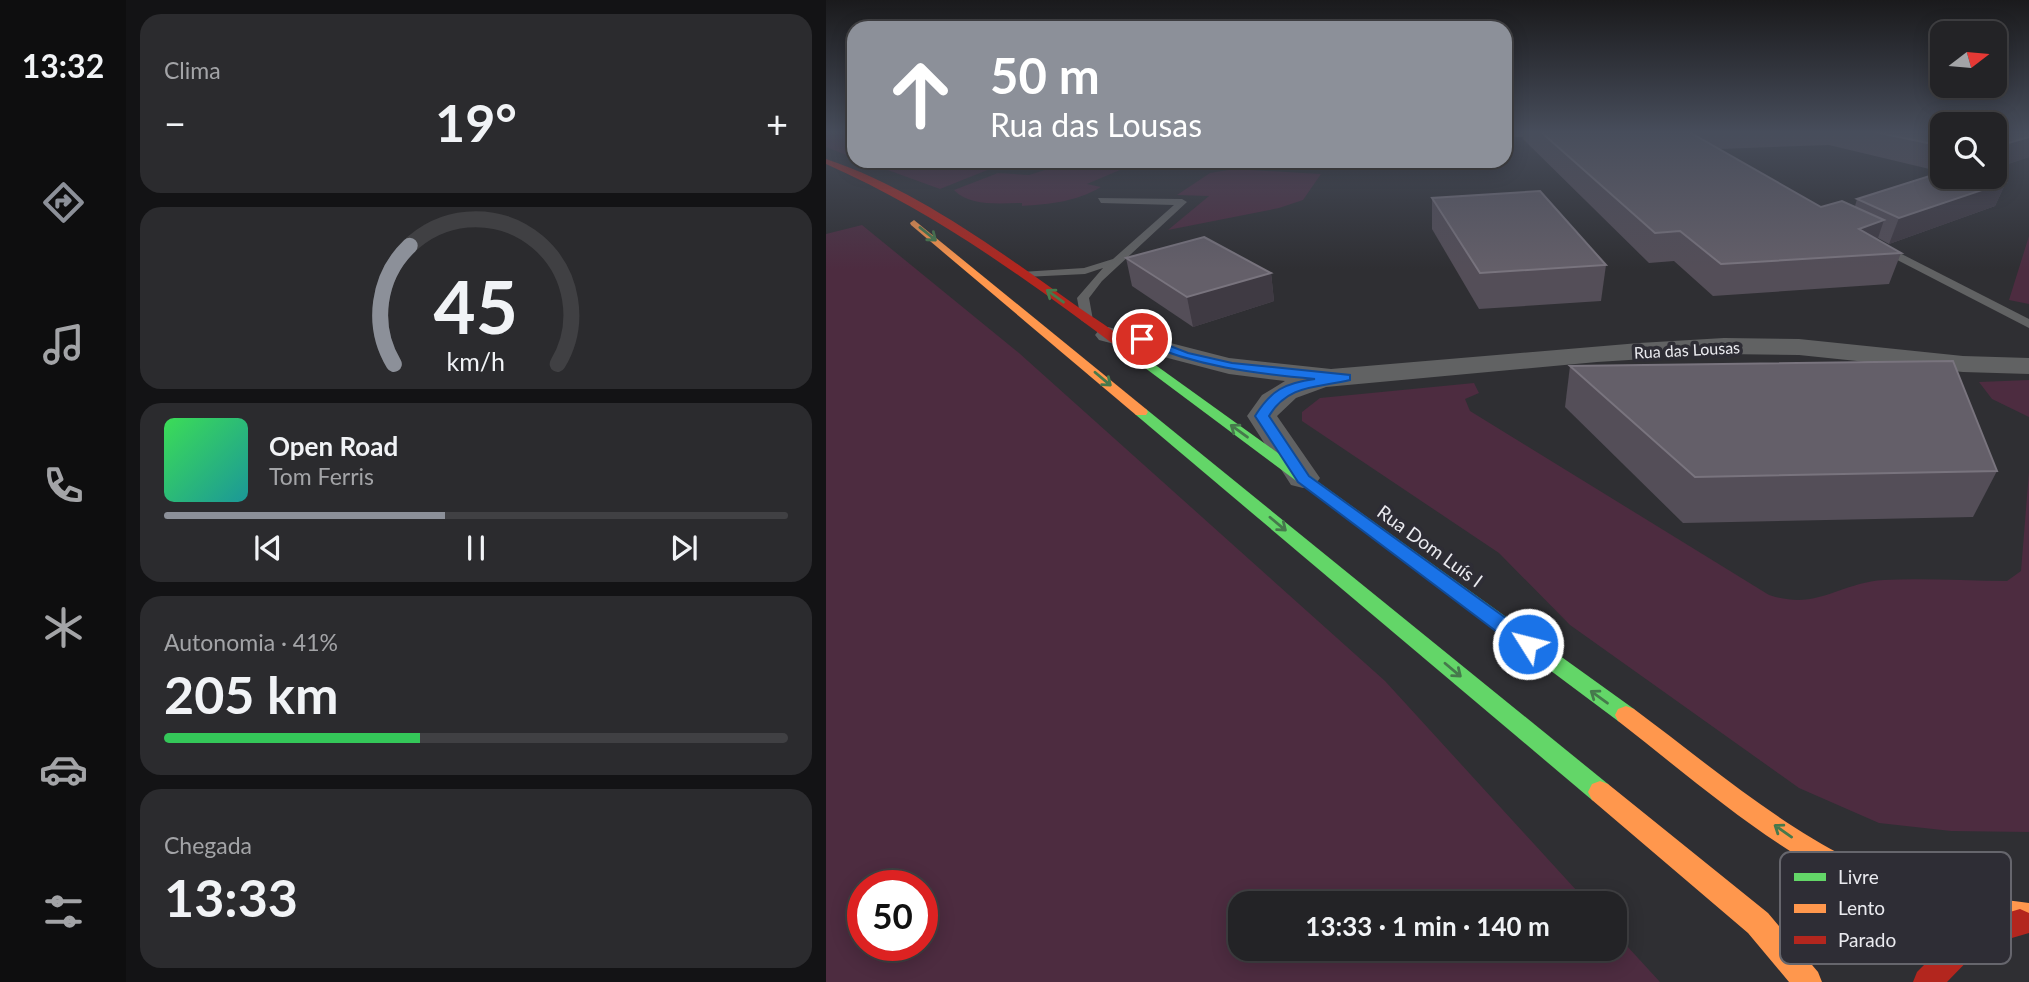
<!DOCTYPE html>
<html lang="pt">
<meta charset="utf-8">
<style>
body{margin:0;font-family:Lato,sans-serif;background:#2b2b2e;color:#f1f3f6;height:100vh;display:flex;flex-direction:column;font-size:26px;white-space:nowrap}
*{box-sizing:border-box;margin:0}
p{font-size:23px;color:#a3a4a7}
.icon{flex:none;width:38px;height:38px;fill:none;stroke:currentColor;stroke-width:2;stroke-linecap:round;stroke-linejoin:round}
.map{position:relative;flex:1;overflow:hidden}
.drawer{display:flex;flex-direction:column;gap:14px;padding:14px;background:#131315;width:700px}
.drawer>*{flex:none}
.banner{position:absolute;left:21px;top:21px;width:665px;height:147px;border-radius:21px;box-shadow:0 4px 18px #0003,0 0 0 2px #404043;background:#8c9099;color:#fff;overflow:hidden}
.needle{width:46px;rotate:74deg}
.controls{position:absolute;left:1104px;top:21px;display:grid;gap:14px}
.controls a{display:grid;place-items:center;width:77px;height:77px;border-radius:14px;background:#232326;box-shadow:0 4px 18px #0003,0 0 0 2px #404043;font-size:35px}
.speed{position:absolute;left:21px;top:870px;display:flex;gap:14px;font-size:35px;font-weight:700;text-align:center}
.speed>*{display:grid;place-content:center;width:91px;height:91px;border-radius:50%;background:#232326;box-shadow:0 4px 18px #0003,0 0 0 2px #404043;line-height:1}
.speed .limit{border:10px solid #d22;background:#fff;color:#111}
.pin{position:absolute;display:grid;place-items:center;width:60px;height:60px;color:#fff;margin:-30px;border:4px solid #fff;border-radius:50%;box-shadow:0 2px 7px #0007}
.me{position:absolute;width:77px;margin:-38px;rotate:306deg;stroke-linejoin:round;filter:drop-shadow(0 0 5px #0008)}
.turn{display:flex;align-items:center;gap:24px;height:147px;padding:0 28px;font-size:32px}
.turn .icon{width:91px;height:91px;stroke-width:2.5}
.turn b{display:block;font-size:49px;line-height:60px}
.big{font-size:52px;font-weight:700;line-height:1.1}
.drawer .card{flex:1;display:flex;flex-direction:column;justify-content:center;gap:10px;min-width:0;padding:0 24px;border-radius:21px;background:#2b2b2e}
.drawer .dial{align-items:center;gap:0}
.dial svg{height:182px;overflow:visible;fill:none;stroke:#404043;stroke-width:7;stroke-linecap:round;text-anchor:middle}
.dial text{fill:#f1f3f6;stroke:none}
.song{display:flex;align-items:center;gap:21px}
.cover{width:84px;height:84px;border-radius:10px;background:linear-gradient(135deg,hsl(130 70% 55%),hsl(180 70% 35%))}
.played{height:7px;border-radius:4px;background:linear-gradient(90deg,#8c9099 45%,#404043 45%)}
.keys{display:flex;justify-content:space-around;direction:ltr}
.heat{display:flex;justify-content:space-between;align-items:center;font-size:38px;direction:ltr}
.charge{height:10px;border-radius:5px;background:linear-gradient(90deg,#34c759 41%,#404043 0)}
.trip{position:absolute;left:402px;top:891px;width:399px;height:70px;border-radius:21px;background:#232326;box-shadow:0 4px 18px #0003,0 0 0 2px #404043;font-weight:700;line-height:70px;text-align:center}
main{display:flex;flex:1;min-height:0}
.tab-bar{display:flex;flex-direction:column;width:126px;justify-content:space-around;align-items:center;background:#0e0e0f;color:#a3a4a7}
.tab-bar .icon{width:49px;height:49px}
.tab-bar .selected{color:#8c9099}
.tab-bar b{font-size:32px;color:#f1f3f6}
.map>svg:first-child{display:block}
.green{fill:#4d2c40;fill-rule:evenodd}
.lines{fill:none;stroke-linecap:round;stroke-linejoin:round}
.lane{fill:#616263;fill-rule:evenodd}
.street{fill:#616263;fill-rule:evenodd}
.fast{fill:#63d668;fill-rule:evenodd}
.slow{fill:#ff974d;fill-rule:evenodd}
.jam{fill:#b3261e;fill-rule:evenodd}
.wall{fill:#544e58}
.shaded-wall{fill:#3f3a43}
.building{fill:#645f69;stroke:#79747e;stroke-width:2}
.oneway{stroke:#46794c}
.route{fill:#1a73e8;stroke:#114b97;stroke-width:2}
.labels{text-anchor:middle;stroke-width:7;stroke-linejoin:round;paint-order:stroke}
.far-street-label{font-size:16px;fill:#eaeaef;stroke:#2e2d35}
.street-label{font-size:19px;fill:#eaeaef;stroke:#2e2d35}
.key{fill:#2e2d35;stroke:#66666d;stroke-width:2}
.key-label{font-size:19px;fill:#eaeaef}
</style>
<main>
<nav class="tab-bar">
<b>13:32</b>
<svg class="icon selected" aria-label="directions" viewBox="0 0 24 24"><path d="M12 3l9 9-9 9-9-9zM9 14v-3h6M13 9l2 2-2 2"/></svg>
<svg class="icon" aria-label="music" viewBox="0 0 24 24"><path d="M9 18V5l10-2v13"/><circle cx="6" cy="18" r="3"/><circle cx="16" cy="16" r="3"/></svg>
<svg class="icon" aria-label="phone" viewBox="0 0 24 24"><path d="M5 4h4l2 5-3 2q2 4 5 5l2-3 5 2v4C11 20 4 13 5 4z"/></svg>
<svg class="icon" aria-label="climate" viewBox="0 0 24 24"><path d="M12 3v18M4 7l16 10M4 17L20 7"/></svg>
<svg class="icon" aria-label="car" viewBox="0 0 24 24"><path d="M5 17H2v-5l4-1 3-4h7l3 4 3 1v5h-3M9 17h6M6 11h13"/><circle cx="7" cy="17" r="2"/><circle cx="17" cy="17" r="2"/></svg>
<svg class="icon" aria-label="filters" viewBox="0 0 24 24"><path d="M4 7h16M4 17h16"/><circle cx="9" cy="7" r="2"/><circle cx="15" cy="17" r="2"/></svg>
</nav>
<section class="drawer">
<div class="card"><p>Clima</p>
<div class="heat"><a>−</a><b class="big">19°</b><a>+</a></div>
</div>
<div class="card dial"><svg viewBox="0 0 100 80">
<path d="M14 69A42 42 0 1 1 86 69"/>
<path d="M14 69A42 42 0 0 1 21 17" stroke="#8c9099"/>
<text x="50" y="56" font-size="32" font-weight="700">45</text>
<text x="50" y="72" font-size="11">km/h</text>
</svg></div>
<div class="card">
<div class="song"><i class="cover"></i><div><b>Open Road</b><p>Tom Ferris</p></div></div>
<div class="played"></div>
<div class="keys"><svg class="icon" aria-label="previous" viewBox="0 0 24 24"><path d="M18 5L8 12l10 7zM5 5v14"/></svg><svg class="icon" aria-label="pause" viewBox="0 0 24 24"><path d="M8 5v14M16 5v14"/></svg><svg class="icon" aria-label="next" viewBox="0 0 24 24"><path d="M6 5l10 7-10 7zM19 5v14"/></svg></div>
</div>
<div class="card"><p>Autonomia · 41%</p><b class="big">205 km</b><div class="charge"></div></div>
<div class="card"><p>Chegada</p><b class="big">13:33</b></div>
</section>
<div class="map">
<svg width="1203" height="982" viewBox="0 0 1203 982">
<rect width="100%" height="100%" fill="#2f2f33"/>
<g class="green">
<path d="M0,132h28v26l-28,-11z"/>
<path d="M37,161h147l-70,28z"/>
<path d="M247,161h68l-54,23 14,3c-26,15 -50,17 -79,19v-3c-22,0 -52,4 -68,-13l44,-17 31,2z"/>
<path d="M408,169l87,5 -18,26 -24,8 -111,22 41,-34 -32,-1 33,-22z"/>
<path d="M36,225l157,128 366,328 203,222h-347v45h374v-15l45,49h-834v-748zM37,886h59v59h-59z"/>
<path d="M1203,236v68l-20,-4z"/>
<path d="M1203,380v37l-37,-18 -13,-17z"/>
<path d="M648,383l5,10 -14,6 5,12 299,184c49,16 69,-12 115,-15 41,-2 82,1 123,1l14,-10 8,-99v360l-78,-1 -72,-8 -80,-35 -229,-163 -71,-72 -197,-132v-9l18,-14z"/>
</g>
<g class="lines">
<g class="lane">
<path d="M272,198l84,1 5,3 -85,79 -13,17 4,22 -6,4 -6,-4 -4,-22 26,-30 -18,6 -60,3 -6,-3 2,-2 63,-4 29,-9 61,-54 -73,-2z"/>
<path d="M1050,245h8l145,74v9l-153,-79z"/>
</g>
<g class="street">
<path d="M679,132h98l-7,4 -91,1z"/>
<path d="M282,327l121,31 102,11 308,-26 85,-5 75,1 164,17 66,2v16l-66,-2 -164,-17 -75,-1 -127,8 -271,25 -30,11 -19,18 43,62 -5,7 -12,3 -12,-3 -44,-69 15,-21 23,-14 -56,-7 -130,-34 -4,-5 4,-5z"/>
</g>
<g class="fast">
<path d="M303,346l505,363 3,6 -3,6 -8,3 -8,-3 -493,-368v-6z"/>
<path d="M315,408l5,1 462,375 4,8 -4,8 -8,3 -8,-3 -456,-385 -2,-3 2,-3z"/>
</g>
<g class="slow">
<path d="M88,220l232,189 2,3 -2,3h-10l-225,-190 -1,-2z"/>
<path d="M800,706l8,3c89,66 180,148 289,179 34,9 71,10 106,15v26c-35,-4 -72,-5 -106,-15 -117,-34 -210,-119 -305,-193l-3,-6 3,-6z"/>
<path d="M774,781l8,3 160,129 50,59 4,10h-33l-41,-49 -156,-133 -4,-8 4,-8z"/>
</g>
<g class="jam">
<path d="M0,159c89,30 169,89 245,143 20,15 47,29 64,48l-2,3h-8c-96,-72 -190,-141 -299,-189z"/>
<path d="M1194,909l9,4v20l-48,14 -34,35h-34l4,-10 46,-46z"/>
</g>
</g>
<g class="wall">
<path d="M698,132h418v40l-113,-27 -109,4 101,58 34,-1 2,-7 138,-22v-45h34v25l-30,10 7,15 -11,24 -106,38 -11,-6v2l23,13 -12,31 -176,12 -39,-35 -25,2 -126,-124z"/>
<path d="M606,198l174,67 -5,36 -122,8 -47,-80z"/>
<path d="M300,258l145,15 3,28 -81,26 -61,-41z"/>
<path d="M744,366l427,105 -24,46 -290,6 -118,-116z"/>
</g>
<g class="shaded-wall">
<path d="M1203,137v20l-34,11v-21z"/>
<path d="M1180,182l-11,24 -106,38 10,-26z"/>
<path d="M1058,220l-10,30 -15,-21z"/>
<path d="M445,273l3,28 -81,26 -6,-30z"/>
</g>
<g class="building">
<path d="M715,132h148l132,75 21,-6 42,19 -25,9 42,24 -180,11 -41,-33 -25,2z"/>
<path d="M1049,132h67v14z"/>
<path d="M1169,132h34v5l-34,10z"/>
<path d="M1169,156l11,26 -107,36 -42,-19 85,-27v5h53z"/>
<path d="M714,191l66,74 -126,8 -48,-75z"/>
<path d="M378,237l67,36 -84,24 -61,-39z"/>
<path d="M1127,361l44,110 -302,6 -125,-111z"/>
</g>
<defs><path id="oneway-shaft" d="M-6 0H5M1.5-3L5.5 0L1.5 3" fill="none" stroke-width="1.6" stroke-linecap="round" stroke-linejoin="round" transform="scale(1.75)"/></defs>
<g class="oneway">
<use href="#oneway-shaft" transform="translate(102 234) rotate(39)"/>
<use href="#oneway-shaft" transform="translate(229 296) rotate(-144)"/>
<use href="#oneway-shaft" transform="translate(277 379) rotate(40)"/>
<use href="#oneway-shaft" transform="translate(413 431) rotate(-144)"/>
<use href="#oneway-shaft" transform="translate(452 524) rotate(40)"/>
<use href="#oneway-shaft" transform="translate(627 670) rotate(40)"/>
<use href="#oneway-shaft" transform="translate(773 697) rotate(-144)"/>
<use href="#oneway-shaft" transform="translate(957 831) rotate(-145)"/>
</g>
<linearGradient id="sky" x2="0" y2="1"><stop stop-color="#1a1a1c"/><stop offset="0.49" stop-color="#474d5b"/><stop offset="1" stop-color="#474d5b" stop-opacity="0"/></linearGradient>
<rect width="1203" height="269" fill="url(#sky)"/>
<path class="route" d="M316,335l46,18 44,10 118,12v5c-33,8 -62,4 -81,36l40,60 226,163 3,5 -3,6h-14l-223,-168 -43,-66c16,-26 30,-33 60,-37 -64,-6 -116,-12 -177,-38v-5z"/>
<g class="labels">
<g class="far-street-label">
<text transform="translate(861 350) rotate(-3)" y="6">Rua das Lousas</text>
</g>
<g class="street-label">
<text transform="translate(604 546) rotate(36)" y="7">Rua Dom Luís I</text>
</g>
</g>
<rect x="954" y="852" width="231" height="112" rx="10" class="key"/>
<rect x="968" y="873" width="32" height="8" fill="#63d668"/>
<rect x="968" y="904" width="32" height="9" fill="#ff974d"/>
<rect x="968" y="936" width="32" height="8" fill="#b3261e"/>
<g class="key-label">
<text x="1012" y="884">Livre</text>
<text x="1012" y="915">Lento</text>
<text x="1012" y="947">Parado</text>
</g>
</svg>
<div class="controls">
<a><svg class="needle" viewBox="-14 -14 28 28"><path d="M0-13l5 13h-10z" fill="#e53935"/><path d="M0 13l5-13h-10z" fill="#a3a4a7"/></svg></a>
<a><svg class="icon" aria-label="search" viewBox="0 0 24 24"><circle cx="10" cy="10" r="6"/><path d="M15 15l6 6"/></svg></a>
</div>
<div class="speed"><div class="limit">50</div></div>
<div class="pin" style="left:316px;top:339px;background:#d93025"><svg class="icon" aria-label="arrive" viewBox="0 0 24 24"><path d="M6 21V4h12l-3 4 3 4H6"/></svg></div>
<svg class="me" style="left:702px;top:644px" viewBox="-20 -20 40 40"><circle r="17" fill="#1a73e8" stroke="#fff" stroke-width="3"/><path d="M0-11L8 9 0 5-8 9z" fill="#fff"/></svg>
<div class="trip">13:33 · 1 min · 140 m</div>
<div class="banner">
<div class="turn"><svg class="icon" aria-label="ahead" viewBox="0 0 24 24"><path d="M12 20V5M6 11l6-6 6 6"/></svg><div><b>50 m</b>Rua das Lousas</div></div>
</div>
</div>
</main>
